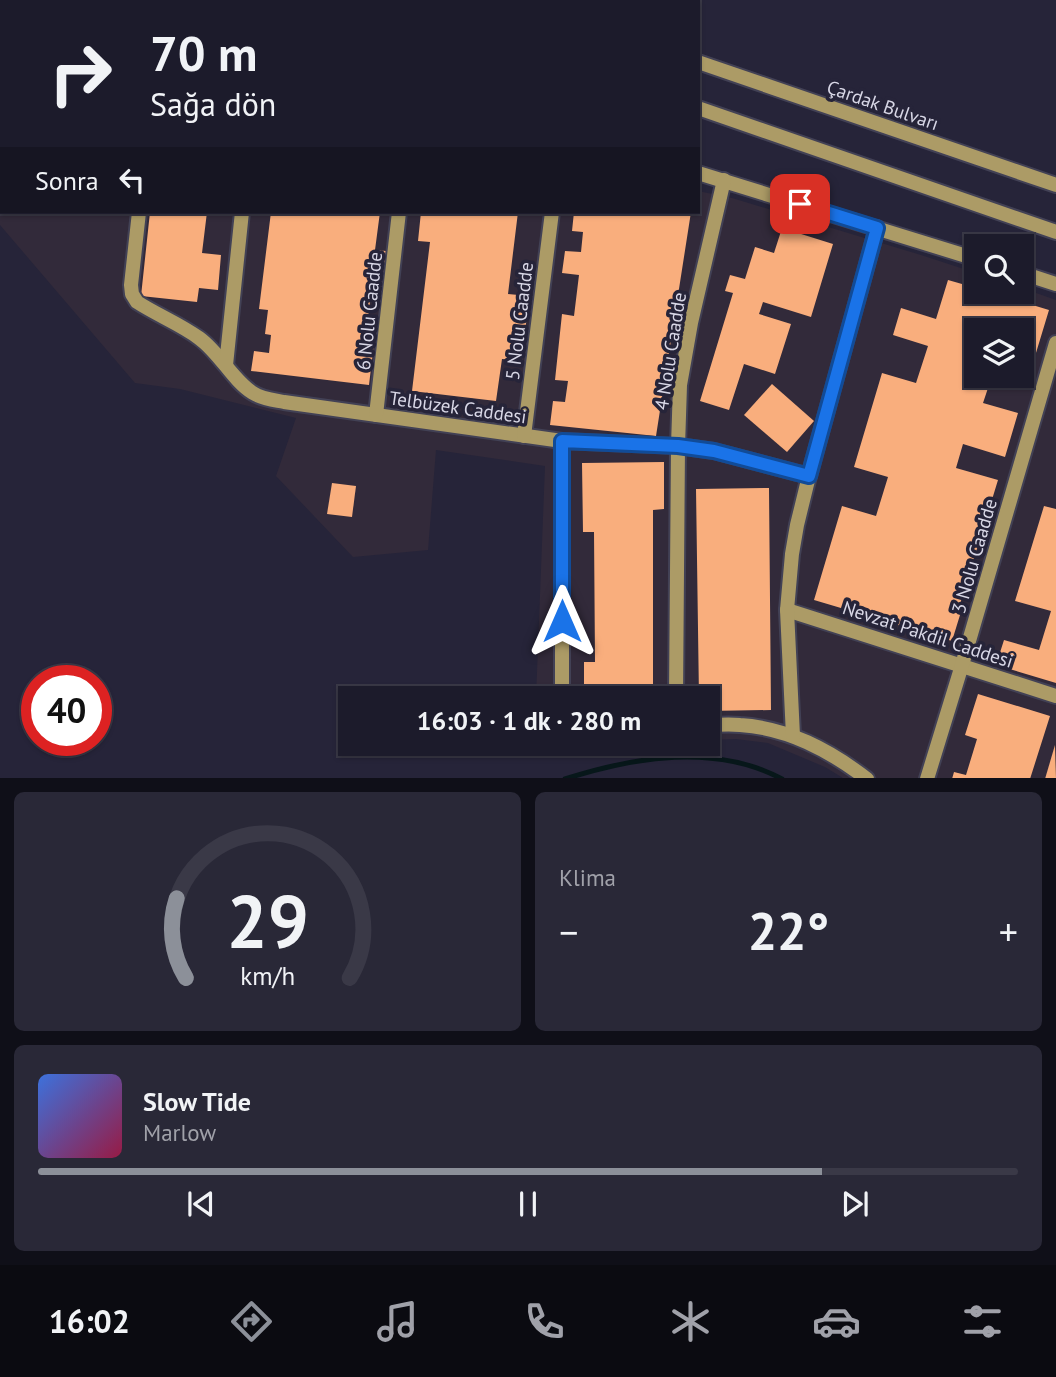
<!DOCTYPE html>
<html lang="tr">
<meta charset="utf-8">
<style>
body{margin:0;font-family:"PT Sans",sans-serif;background:#292837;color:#f1f3f6;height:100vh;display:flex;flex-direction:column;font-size:26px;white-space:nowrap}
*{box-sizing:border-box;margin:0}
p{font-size:23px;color:#a0a1a9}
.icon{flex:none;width:38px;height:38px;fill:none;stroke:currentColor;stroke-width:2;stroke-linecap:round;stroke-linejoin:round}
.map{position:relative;height:778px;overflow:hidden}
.sheet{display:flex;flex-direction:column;gap:14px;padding:14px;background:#0f0f18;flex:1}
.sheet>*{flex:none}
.banner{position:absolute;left:0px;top:0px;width:700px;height:214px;box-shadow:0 2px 5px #0004,0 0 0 2px #3a3947;background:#1c1b2b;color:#f1f3f6;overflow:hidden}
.fabs{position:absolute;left:964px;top:234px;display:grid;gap:14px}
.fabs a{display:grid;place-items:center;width:70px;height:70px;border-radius:0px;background:#1c1b2b;box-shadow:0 2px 5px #0004,0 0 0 2px #3a3947;font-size:35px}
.speed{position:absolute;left:21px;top:665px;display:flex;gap:14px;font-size:35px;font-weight:700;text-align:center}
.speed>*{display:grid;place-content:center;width:91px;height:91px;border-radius:50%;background:#1c1b2b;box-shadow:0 2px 5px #0004,0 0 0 2px #3a3947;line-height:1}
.speed .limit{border:10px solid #d22;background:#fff;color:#111}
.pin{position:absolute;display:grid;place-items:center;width:60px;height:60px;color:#fff;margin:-30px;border-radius:14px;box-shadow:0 4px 10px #0006}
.me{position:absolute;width:77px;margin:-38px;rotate:0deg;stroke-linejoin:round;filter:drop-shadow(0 0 5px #0008)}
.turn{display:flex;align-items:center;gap:24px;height:147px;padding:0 35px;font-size:32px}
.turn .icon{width:91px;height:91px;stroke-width:2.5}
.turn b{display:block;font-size:49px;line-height:60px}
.then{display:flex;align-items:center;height:66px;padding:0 35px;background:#0003;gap:14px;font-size:26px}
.big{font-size:52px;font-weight:700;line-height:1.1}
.sheet .widget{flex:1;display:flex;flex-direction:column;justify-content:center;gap:10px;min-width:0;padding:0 24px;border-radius:10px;background:#292837}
.sheet .dial{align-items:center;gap:0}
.dial svg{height:182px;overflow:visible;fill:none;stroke:#3a3947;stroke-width:7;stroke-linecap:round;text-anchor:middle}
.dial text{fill:#f1f3f6;stroke:none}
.song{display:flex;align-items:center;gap:21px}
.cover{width:84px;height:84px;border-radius:10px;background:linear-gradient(135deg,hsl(220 70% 55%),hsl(340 70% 35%))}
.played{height:7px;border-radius:4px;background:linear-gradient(90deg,#8c9099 80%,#3a3947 80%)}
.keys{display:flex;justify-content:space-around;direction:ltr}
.heat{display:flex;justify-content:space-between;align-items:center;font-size:38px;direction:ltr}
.sheet .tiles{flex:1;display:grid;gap:14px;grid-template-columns:1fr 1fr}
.widget:last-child{grid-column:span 2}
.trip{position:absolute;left:338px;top:686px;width:382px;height:70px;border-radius:0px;background:#1c1b2b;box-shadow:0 2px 5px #0004,0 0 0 2px #3a3947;font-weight:700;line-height:70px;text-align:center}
.tabs{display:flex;height:112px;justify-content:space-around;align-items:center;background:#0b0b11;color:#a0a1a9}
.tabs .icon{width:49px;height:49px}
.tabs .selected{color:#8c9099}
.tabs b{font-size:32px;color:#f1f3f6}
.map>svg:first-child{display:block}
.industrial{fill:#322a3a;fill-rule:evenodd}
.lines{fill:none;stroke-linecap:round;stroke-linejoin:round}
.stream{stroke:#07171a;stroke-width:5}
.building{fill:#f9ae7d}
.secondary-casing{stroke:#424155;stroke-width:18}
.highway-casing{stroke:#424155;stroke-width:24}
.secondary{stroke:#ac9b66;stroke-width:14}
.highway{stroke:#f4d984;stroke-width:21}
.route-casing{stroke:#114b97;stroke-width:18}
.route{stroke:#1a73e8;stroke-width:12}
.labels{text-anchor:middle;stroke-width:7;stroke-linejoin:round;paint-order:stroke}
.street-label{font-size:19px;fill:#d8d7e6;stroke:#262439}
</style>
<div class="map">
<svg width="1056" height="779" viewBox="0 0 1056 779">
<rect width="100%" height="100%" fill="#262439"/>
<path class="industrial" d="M2,78v134h696v-21l34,7 189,57 55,18v19h46v-4l34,12v478h-213l-18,-11 -57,-24 -32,-4 -29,1v-42h-171l9,-232 -109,-16 -8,100 -75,7 -77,-81 20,-58 -116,-29 -45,-6 -135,-158v-146zM976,331h46v45h-46z"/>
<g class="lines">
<path class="stream" d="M565,779c69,-22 150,-36 217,0"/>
</g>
<g class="building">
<path d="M150,212h57l-5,41 19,2 -3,35 -19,-2 -2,14 -56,-6z"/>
<path d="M271,212h109l-5,38 11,1 -7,52 -9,-1 -5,40 9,1 -5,42 -118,-14 3,-20 15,2 2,-18 -6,-1 3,-24 -9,-1z"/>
<path d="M421,212h97l-10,82 21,2 -7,65 -20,-2 -6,42 -84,-10 18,-149 -12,-1z"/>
<path d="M574,212h117l-35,224 -106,-11 3,-24 12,1 3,-21 -13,-1 7,-66 12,2 5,-41 -17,-2 3,-22 16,1 2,-20 -11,-1z"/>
<path d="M782,228l51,16 -22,73 -48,-15 -4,12 32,10 -16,50 -31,-10 -15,46 -29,-9 33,-108 -8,-2 5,-16 15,4 10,-32 19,6z"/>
<path d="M948,280l28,8v4h14l59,18 -20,66 -7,-2v-43h-46v45h16l-9,27 35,10 -13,44 -42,-13 -7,24 42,12 -41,134 3,1 -8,26 -138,-41 28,-94 34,10 12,-39 -34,-10 28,-94 34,10 12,-37 -35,-11 8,-27 35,11z"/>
<path d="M772,384l42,37 -27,31 -43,-37z"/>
<path d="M664,462v47l-11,1v179l-2,1v8h-56v-11l-11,1v-26h11l-1,-130h-11l-1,-69z"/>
<path d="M332,483l24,3 -4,31 -25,-3z"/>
<path d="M769,488l2,222 -64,1v-13h-8l-3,-209z"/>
<path d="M1044,506l12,3v174l-60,-18 8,-25 35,10 12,-39 -36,-10z"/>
<path d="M978,694l72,22 -20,63h-78l2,-7 12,3 11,-36 -12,-4z"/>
<path d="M1055,745l1,34h-11z"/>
</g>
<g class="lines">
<defs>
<g id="secondary">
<path d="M466,0l2,2"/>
<path d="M555,0l2,2"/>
<path d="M698,62l358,123"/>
<path d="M698,108l358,124"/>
<path d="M698,173l278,86"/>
<path d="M139,212l-8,73 1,9 5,8c20,13 43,22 62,36 21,15 34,43 54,55 9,6 21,7 31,9l278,39v257"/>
<path d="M1022,273l34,11"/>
<path d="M226,365l16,-153"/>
<path d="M376,415l23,-203"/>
<path d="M524,436l28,-224"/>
<path d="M562,441l116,5 36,5 95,25"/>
<path d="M787,610l269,86"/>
<path d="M676,698l2,-252 2,-61 11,-62 33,-143"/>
<path d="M707,725c11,0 22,-1 33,0 48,3 89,25 127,54"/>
<path d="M793,736l-6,-126 5,-56 5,-29 12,-49 68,-248"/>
<path d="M927,779l35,-114 94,-322"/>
</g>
<g id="highway">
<path d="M150,2l7,-2"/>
<path d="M0,41l2,-1"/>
</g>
</defs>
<use href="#secondary" class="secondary-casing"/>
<use href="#highway" class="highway-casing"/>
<use href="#secondary" class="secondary"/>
<use href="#highway" class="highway"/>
</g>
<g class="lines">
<defs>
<path id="route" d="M562,621v-180l116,5 36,5 95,25 68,-248 -77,-24"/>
</defs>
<use href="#route" class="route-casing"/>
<use href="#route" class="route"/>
</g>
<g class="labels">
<g class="street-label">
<text transform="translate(883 105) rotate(19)" y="7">Çardak Bulvarı</text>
<text transform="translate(369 311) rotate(-84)" y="7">6 Nolu Caadde</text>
<text transform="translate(519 321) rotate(-83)" y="7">5 Nolu Caadde</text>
<text transform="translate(670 351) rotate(-81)" y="7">4 Nolu Caadde</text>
<text transform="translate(458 407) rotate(8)" y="7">Telbüzek Caddesi</text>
<text transform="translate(974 556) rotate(-74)" y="7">3 Nolu Caadde</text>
<text transform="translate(928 634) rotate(18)" y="7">Nevzat Pakdil Caddesi</text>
</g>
</g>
</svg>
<div class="fabs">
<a><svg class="icon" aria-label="search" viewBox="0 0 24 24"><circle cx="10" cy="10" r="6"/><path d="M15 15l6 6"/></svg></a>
<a><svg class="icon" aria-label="layers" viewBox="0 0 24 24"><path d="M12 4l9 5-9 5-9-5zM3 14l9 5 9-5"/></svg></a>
</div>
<div class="speed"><div class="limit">40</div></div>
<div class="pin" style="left:800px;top:204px;background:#d93025"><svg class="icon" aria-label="arrive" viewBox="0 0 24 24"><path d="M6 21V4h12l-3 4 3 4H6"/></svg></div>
<svg class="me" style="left:562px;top:621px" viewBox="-20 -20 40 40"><path d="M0-17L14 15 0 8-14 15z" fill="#1a73e8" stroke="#fff" stroke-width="4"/></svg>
<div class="trip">16:03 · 1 dk · 280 m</div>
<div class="banner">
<div class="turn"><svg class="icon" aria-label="right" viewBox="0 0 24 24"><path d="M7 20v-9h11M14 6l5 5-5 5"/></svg><div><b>70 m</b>Sağa dön</div></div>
<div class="then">Sonra<svg class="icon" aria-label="left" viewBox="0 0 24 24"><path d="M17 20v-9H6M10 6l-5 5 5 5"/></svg></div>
</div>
</div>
<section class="sheet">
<div class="tiles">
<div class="widget dial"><svg viewBox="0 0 100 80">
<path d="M14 69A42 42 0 1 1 86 69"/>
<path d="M14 69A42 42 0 0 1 10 34" stroke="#8c9099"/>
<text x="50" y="56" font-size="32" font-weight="700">29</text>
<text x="50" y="72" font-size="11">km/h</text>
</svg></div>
<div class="widget"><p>Klima</p>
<div class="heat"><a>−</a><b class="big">22°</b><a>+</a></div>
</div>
<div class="widget">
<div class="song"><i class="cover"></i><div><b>Slow Tide</b><p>Marlow</p></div></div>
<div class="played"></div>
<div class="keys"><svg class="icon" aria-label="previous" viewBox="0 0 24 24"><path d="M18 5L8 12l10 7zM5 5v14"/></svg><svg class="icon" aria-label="pause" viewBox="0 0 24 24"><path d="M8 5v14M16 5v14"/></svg><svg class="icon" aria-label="next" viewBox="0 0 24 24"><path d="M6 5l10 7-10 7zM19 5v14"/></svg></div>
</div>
</div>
</section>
<nav class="tabs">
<b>16:02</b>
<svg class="icon selected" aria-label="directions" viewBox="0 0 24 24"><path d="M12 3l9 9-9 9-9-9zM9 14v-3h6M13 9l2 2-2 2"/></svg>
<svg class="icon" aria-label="music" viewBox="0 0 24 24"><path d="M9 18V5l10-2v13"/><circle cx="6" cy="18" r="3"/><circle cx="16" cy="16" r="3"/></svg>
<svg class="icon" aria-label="phone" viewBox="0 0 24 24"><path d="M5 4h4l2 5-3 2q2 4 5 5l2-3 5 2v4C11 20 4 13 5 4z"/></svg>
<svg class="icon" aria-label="climate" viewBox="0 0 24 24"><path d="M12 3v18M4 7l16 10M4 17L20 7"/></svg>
<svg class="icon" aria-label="car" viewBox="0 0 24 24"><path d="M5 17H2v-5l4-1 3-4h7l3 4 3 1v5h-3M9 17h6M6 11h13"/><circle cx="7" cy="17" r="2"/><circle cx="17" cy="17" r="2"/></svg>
<svg class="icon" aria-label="filters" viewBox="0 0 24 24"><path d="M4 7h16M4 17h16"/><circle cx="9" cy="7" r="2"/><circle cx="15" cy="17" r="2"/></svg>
</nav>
